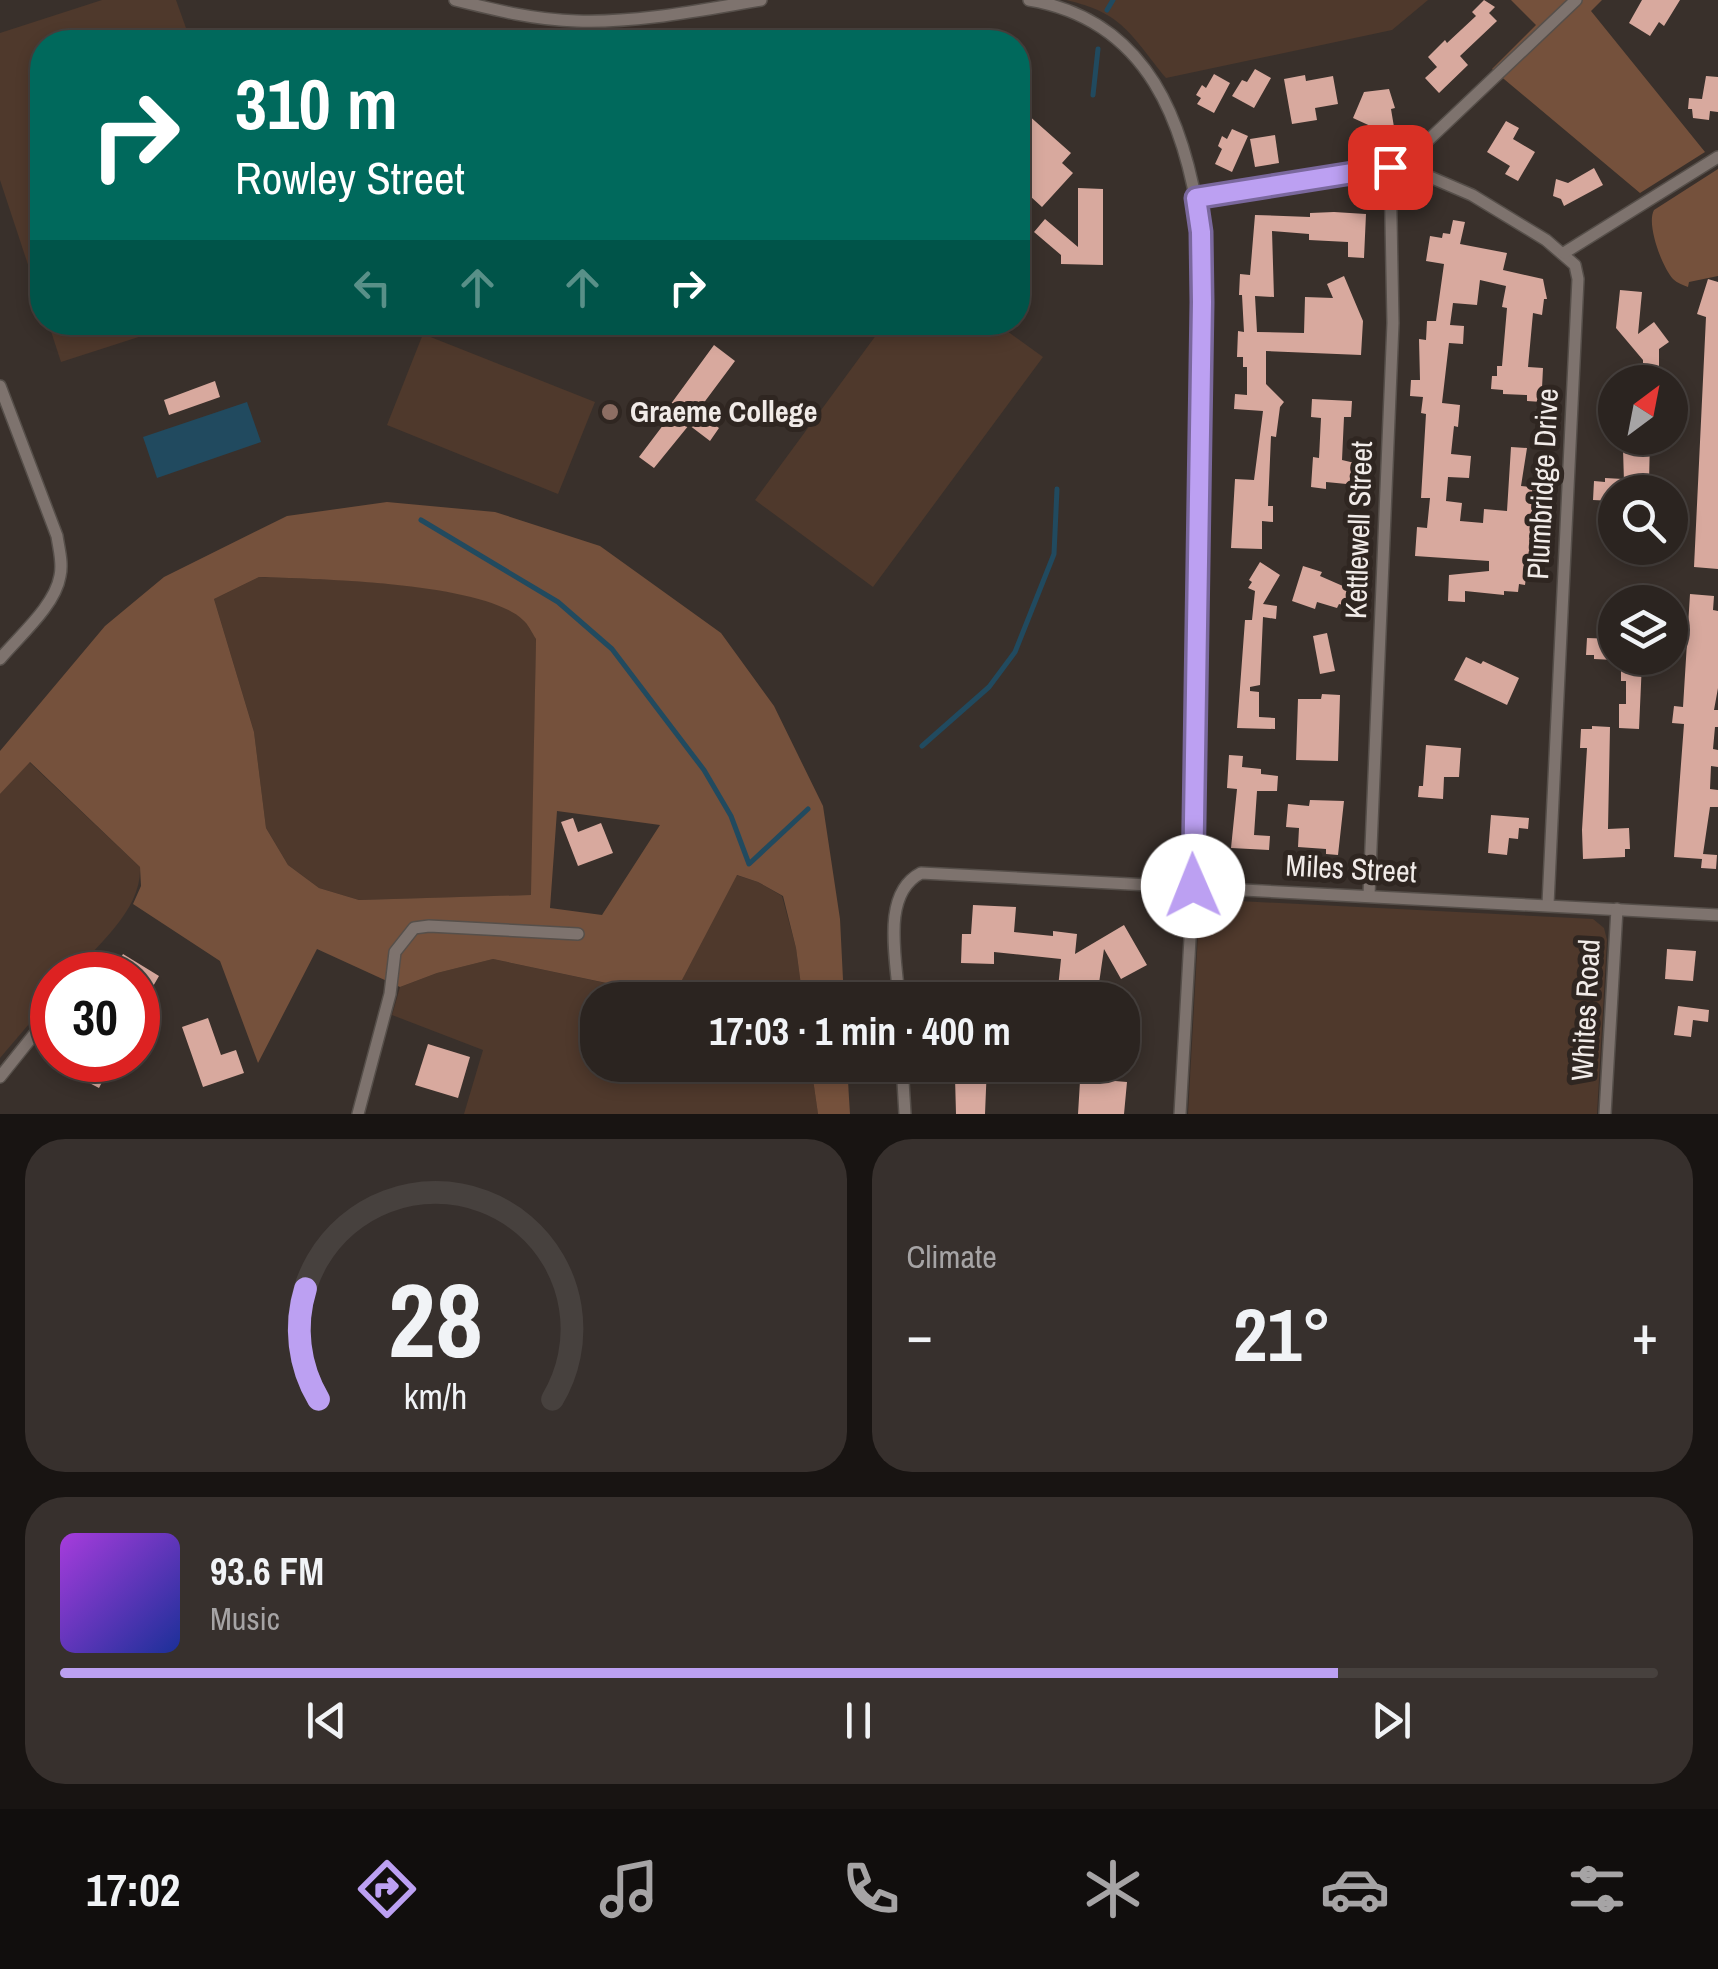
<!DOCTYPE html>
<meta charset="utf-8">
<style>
body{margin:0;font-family:"Archivo Narrow",sans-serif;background:#37302d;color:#f1f3f6;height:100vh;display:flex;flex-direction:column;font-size:38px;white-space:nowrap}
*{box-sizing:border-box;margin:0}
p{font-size:32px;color:#a6a4a5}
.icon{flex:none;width:55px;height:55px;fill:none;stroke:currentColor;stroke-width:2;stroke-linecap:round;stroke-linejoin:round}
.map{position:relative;height:1114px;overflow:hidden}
.details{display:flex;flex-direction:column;gap:25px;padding:25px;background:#181412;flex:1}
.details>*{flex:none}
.hud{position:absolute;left:30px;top:30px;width:1000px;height:305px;border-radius:40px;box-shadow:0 5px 15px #0003,0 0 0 2px #47413e;background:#00695c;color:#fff;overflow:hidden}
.needle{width:65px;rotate:32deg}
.controls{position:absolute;left:1598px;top:365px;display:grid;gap:20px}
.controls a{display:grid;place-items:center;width:90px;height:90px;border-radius:50%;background:#2b2420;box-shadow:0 5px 15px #0003,0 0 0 2px #47413e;font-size:50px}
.speed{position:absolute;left:30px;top:952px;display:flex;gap:20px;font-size:50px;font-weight:700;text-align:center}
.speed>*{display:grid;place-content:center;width:130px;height:130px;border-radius:50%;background:#2b2420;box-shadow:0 5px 15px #0003,0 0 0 2px #47413e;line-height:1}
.speed .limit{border:15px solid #d22;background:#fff;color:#111}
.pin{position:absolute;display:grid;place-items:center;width:85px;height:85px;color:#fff;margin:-42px;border-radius:20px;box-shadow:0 5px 15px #0006}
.me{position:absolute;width:110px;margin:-55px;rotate:359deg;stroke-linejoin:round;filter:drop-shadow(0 0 8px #0008)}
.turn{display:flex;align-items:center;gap:35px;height:210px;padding:0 40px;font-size:45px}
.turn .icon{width:130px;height:130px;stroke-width:2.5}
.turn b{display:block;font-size:70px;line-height:85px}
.lanes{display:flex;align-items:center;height:95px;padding:0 40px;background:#0003;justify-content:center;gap:50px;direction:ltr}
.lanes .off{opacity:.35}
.big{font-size:75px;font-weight:700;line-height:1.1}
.details .tile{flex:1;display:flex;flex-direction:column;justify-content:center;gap:15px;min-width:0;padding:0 35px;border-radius:40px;background:#37302d}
.details .dial{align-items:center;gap:0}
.dial svg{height:260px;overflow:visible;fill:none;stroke:#47413e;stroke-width:7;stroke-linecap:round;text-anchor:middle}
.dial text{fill:#f1f3f6;stroke:none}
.song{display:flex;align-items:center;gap:30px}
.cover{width:120px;height:120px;border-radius:15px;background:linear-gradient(135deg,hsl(280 70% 55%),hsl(230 70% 35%))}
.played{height:10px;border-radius:5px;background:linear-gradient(90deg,#bca0f2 80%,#47413e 80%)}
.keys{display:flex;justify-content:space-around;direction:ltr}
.heat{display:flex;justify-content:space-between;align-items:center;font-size:55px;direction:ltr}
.details .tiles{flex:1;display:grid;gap:25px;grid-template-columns:1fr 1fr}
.tile:last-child{grid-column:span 2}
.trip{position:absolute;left:580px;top:982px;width:560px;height:100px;border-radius:40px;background:#2b2420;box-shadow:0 5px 15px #0003,0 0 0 2px #47413e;font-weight:700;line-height:100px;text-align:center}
.tabs{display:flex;height:160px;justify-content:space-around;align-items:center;background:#110e0d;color:#a6a4a5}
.tabs .icon{width:70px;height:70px}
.tabs .active{color:#bca0f2}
.tabs b{font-size:45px;color:#f1f3f6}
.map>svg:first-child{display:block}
.green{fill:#4f392c}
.forest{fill:#75513c;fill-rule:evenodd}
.water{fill:#214a5f}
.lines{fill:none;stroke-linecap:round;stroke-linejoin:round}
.stream{stroke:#214a5f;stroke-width:5}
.building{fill:#d8a99e}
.minor-casing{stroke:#564f4a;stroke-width:14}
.minor{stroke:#7e736e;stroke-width:11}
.route-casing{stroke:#7a689d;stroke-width:25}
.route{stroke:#bca0f2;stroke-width:18}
.education-dot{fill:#8d6e63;stroke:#2f2621;stroke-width:4}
.labels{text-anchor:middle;stroke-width:10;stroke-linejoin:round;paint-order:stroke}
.poi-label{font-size:30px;font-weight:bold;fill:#f1ebe8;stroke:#2f2621;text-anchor:start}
.street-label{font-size:30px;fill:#f1ebe8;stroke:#2f2621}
</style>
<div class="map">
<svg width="1718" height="1114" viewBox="0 0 1718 1114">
<rect width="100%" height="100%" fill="#39302b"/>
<g class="green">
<path d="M102,0h74l15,42h-149v265l-42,-127v-147z"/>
<path d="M1066,0h362l-36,30 -226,48c-36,-44 -43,-65 -100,-78z"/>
<path d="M48,322h134v1l-121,39z"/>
<path d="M885,323h111l47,34 -170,230 -118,-87z"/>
<path d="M423,334l172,68 -37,92 -171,-69z"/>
<path d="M259,577c58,2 224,4 264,42 5,5 9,14 13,20l-4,256 -173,5 -40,-12 -31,-23 -22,-37 -12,-96 -40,-133z"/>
<path d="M29,762l111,105c2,43 -42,77 -68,108h-20v22l-52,61v-264z"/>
<path d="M736,875l22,7 24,14 14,52 7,52h-205v65h213l7,49h-354l19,-64 -91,-35 8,-28 37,-14 56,-14 179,38z"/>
<path d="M1219,900l374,19 11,9 3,12 -10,174h-409l11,-198 8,-10z"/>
</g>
<g class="forest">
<path d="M1511,0h91l-11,11 114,141 -65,41 -148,-124 44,-44z"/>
<path d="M1718,169v107l-29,6 -1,5c-5,-2 -11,-4 -15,-8 -11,-12 -27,-55 -19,-69z"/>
<path d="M387,502l108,10 105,34 121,87 53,73 49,100 17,113 4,81h-41l-7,-52 -13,-52 -25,-14 -21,-7 -64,122 -180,-38 -56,14 -37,14 -83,-38 -59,114 -38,-102 -87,-57 8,-18 -1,-19 -110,-105 -30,32v-43l105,-125 59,-49 123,-61zM259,577c57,2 225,5 264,43 5,4 9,13 13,19l-5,256 -172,5 -40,-12 -31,-23 -22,-37 -12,-96 -40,-133zM557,811l103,14 -58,90 -52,-7z"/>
<path d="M811,1065h36l3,49h-32z"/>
</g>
<path class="water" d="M247,402l14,40 -104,36 -14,-41z"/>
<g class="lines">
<g class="stream">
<path d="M1107,10l6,-10"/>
<path d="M1093,95l5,-46"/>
<path d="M421,520l137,82 54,47 92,121 27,46 18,48 59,-55"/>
<path d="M922,746l67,-59 26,-35 39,-98 3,-65"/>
</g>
</g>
<g class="building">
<path d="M1484,0l11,7 -6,6 8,8 -37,35 8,9 -29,28 -14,-15 12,-11 -9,-10 17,-17 2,3 29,-27 -4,-4z"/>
<path d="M1642,0h38l-16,26 -5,-4 -9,14 -21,-13z"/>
<path d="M1255,69l16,9 -17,30 -22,-12 10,-16 5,2z"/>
<path d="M1214,74l16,9 -16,30 -17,-9 4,-6 -5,-3 6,-10 4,3z"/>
<path d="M1305,75l1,6 27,-5 5,28 -23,4 2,12 -25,4 -8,-45z"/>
<path d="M1706,76l12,1v35l-8,-1 -1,9 -16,-2 -1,-9h-4l1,-11 13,1z"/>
<path d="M1389,89l6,19 -4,1 3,18 -17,2 -24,-11 11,-26z"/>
<path d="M1018,106l53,47 -9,10 11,10 -31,34 -24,-22z"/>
<path d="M1506,121l13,7 -6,11 22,13 -17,29 -13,-7 5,-8 -23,-14z"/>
<path d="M1232,129l16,7 -16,36 -17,-8 7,-15 -4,-3 4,-10 5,3z"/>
<path d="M1275,135l4,28 -24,4 -5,-28z"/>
<path d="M1594,168l9,17 -39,21 -3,-7 -8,-3 3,-17 12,4z"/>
<path d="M1078,188l25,1v76l-42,-1v-9l-27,-23 11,-13 33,28z"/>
<path d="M1334,212l32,2 -2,44 -16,-1v-15l-39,-2v-6l-37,-3 2,66 -19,-1 2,36 47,1 1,-36 28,1 -6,-14 17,-8 19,45 -2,34 -95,-4v33l18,18 -4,5 -4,30 -5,-1 -3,70h5v16l-11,-1v28l-31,-1 4,-69 19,1 9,-69 -29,-2 1,-15 12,1v-28h-4v-10h-6l1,-26 6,1 -2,-37h-3l1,-21 10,1 5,-60 55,2v-4z"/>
<path d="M1453,220l12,2 -5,22 47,9 -4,17 40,9 4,20h-3l-2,16 -9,-2 -5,54 15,1 -1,20h15l-1,15 -29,-2v-6l-24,-1v-4l-12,-1 1,-13h5v-10h5l5,-58 -5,-1 4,-21 -26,-6 -3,25 -24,-2 -3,22 14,1 -1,18 -14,-1 -7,60 18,2 -2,22 -4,-1 -3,28 20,2 -2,22 -21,-1 -2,24 16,2 -2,18 23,2 1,-14 23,2 4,-64 16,1 -6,38 17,2 -13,97 -6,-1 -1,8 -14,-1v4l-39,-4v11l-17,-1 1,-26 40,-4v-10l-74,-5 2,-29 10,1 3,-30h-9l5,-84 -5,-1 2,-16 -13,-1 1,-16h9l-1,-41 7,1 1,-19h9l8,-57 -18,-3 4,-25 12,2 1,-5 7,1z"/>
<path d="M1708,279l10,3v287l-24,-2 12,-250 -9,-3z"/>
<path d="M1620,290l22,2 -4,42 16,-12 15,20 -10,7v30h-16v-19l-27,-32z"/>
<path d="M714,345l21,16 -38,51 22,16 -9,13 -21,-16 -35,43 -15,-11 31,-41 -5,-4z"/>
<path d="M215,381l5,16 -51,18 -5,-15z"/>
<path d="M1312,399l40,2 -1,16h-7l-2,43 17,4 -2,21 -31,-3v7l-15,-2 2,-30 6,1 2,-40 -10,-1z"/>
<path d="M1637,438h13l-1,44h-25l-1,-33h14z"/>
<path d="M1605,478l18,1 -1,13h-7v9l-22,-1 1,-19 11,1z"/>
<path d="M1260,562l20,13 -17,29 14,2 -1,13 -13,-2 -3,68 -10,2v4l9,1v25l16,1v11l-38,-1 8,-108h7l3,-29 -7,-3 4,-6 -3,-2z"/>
<path d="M1303,566l19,6 -2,4 32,14 -5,16 -8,-2 -2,4 -20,-6 -2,7 -23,-8z"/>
<path d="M1690,594l24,2 -1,14 5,1v77l-4,22h4v17h-3l-2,22 5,1v17l-7,-1 -1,23 8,1v17h-8l-7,47 14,1 -1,14 -15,-1 1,-9 -28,-2 10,-133 -12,-1 2,-17 9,1z"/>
<path d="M1327,633l8,38 -15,3 -7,-38z"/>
<path d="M1587,638l28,1v21l-21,-1v-4h-8z"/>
<path d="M1466,657l15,7 2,-3 36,17 -12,27 -53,-25z"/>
<path d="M1621,661l21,1 -3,67 -20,-1v-24h7v-23h-5z"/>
<path d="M1322,694l18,1 -2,66 -42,-1 2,-61h23z"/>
<path d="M1592,726l18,1 -2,102 21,-1 1,21h-5v8l-42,2 -1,-29 5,-82h-7l1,-19h11z"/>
<path d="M1426,745l35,3 -2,29h-15l-1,22 -25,-2 1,-11h4z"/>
<path d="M1229,755l14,1 -1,11 19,2v5l17,2 -1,15h-20l-3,44 16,1 -1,14 -38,-2 6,-59 -10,-1z"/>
<path d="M1310,800l34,1 -6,54 -12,-1v-5l-28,-2 1,-19 -13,-1 2,-23 21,2z"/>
<path d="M1491,815l38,3 -1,11 -9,-1 -1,11 -9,-1 -2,17 -19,-2z"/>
<path d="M573,818l5,14 23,-9 12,30 -35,13 -17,-44z"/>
<path d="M973,905l43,2 -2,25 39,4v-5l24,3 -2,20 49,-29 23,40 -26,14 -17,-30 -6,41 -26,-4 -1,14 -24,-1 1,-12 10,1 3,-29 -67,-7v12l-33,-1 1,-29h9z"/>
<path d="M1667,949l29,2 -3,30 -28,-2z"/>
<path d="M123,954l36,22 -21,36v-37h-27z"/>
<path d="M1678,1006l31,4 -1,12 -15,-2 -2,17 -17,-2z"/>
<path d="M208,1018l13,37 15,-5 8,23 -41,14 -21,-60z"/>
<path d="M428,1044l42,13 -12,41 -43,-13z"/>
<path d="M45,1060h54l-5,8 12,6 -7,14z"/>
<path d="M961,1065h26l-2,49h-29l-1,-37h6z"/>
<path d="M1081,1065l24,2 -2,13 24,2 -3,32h-46z"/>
</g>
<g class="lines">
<defs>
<g id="minor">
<path d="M455,0c40,10 80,20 122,21 61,2 124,-11 184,-21"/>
<path d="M1029,0c120,20 157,124 172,232l-8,654 -13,228"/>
<path d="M1402,165l174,-165"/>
<path d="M1196,198l206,-33 70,30 74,45 29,25 3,14 -30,625"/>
<path d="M1564,253l154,-96"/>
<path d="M0,386l57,150c2,14 6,27 3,40 -5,30 -41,60 -60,83"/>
<path d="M1369,895l24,-572 -3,-156"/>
<path d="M899,1000c-2,-39 -19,-106 22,-127l797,42"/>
<path d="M902,1065l3,49"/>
<path d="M0,1077l52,-65"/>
<path d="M358,1114l32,-120 5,-42 19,-24 15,-2 149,8"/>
<path d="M1605,1114l12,-205"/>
</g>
</defs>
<use href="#minor" class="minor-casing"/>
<use href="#minor" class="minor"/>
</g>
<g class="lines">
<defs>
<path id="route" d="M1193,886l9,-584 -1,-70 -5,-34 194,-31"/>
</defs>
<use href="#route" class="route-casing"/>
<use href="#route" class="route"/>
</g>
<circle class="education-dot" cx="610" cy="412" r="10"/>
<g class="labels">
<g class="poi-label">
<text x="630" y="422">Graeme College</text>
</g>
<g class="street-label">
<text transform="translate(1543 484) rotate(-87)" y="10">Plumbridge Drive</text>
<text transform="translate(1359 530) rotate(-88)" y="10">Kettlewell Street</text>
<text transform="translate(1351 869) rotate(3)" y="10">Miles Street</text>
<text transform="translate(1586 1010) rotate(-87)" y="10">Whites Road</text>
</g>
</g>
</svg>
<div class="controls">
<a><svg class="needle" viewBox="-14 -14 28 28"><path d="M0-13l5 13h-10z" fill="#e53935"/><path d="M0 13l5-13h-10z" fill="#a6a4a5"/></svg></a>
<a><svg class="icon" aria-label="search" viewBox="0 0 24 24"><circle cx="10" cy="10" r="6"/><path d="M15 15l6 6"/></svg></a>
<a><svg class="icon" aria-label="layers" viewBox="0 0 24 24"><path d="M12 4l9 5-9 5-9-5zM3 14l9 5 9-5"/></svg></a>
</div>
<div class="speed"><div class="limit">30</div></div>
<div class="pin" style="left:1390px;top:167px;background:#d93025"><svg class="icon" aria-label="arrive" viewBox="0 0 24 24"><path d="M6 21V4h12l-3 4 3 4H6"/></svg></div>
<svg class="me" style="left:1193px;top:886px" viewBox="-20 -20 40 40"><circle r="19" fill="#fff"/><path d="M0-13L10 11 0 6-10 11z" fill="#bca0f2"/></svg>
<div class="trip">17:03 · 1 min · 400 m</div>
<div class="hud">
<div class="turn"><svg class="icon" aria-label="right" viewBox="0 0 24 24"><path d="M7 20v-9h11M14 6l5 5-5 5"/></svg><div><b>310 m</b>Rowley Street</div></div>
<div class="lanes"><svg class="icon off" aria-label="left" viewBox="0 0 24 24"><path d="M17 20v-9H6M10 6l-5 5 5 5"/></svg><svg class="icon off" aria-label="ahead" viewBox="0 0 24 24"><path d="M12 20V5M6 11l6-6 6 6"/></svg><svg class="icon off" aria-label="ahead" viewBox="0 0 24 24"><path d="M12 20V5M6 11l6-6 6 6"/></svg><svg class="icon" aria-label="right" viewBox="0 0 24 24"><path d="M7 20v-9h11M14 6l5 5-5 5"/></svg></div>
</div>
</div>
<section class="details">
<div class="tiles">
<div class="tile dial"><svg viewBox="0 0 100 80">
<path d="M14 69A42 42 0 1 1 86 69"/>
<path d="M14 69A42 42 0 0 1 10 35" stroke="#bca0f2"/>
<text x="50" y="56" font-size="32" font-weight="700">28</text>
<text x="50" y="72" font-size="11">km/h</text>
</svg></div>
<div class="tile"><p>Climate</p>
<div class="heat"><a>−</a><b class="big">21°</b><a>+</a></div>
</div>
<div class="tile">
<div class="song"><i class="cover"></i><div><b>93.6 FM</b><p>Music</p></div></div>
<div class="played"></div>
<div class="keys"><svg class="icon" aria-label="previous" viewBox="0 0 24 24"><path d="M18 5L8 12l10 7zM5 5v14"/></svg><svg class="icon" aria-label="pause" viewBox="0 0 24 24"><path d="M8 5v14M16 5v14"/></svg><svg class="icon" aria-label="next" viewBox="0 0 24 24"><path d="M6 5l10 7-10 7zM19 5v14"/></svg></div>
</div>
</div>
</section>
<nav class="tabs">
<b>17:02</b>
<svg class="icon active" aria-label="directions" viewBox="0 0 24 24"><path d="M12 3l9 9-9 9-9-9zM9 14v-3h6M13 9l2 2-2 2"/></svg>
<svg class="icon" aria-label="music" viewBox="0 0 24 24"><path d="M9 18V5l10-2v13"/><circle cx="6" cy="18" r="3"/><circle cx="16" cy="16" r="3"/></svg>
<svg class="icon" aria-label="phone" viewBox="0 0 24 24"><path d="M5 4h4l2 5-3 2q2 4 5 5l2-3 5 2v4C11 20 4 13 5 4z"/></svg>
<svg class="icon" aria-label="climate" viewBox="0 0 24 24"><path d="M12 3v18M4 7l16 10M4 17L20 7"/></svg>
<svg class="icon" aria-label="car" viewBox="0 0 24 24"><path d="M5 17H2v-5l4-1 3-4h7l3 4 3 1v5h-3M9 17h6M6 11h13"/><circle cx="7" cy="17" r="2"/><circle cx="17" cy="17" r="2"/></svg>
<svg class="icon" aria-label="filters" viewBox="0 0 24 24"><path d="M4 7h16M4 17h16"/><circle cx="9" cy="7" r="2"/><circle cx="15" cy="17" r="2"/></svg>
</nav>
